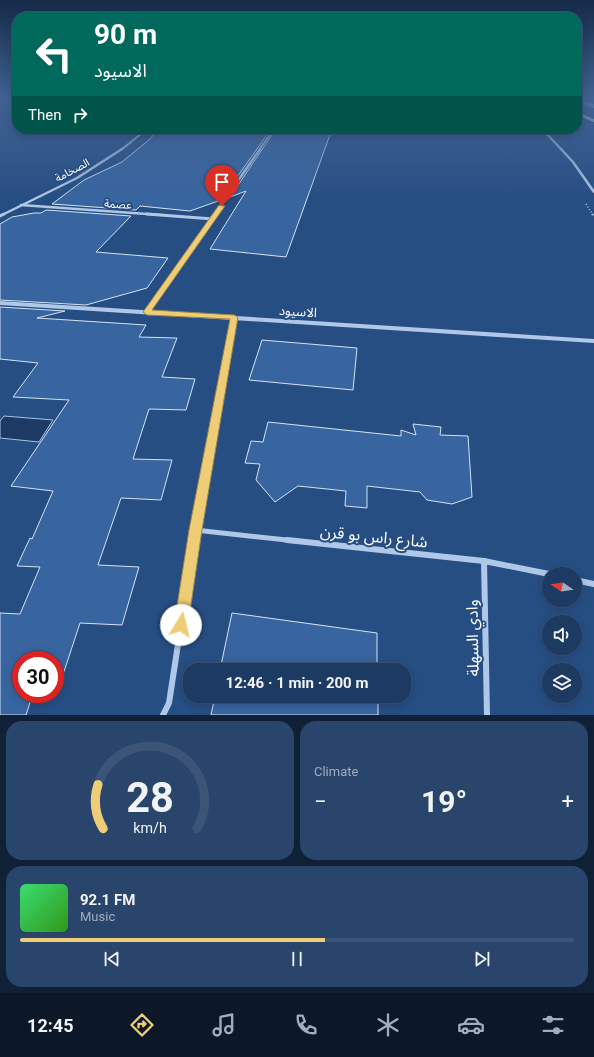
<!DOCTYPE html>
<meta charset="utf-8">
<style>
body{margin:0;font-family:Roboto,"Noto Sans Arabic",sans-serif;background:#2a456b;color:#f1f3f6;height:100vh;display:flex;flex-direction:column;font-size:15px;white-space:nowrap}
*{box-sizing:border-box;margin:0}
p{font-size:13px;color:#a0adbe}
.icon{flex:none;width:22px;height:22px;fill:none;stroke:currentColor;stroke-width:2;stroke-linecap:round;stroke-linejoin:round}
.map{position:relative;height:715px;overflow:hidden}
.side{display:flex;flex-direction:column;gap:6px;padding:6px;background:#102036;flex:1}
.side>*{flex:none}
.top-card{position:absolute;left:12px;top:12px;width:570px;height:122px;border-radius:16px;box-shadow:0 2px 10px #0003,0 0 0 1px #3b5477;background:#00695c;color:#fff;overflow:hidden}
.needle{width:26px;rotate:283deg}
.tools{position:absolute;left:542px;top:567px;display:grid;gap:8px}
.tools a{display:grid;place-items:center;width:40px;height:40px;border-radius:50%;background:#1d3a62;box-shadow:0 2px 10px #0003,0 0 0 1px #3b5477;font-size:20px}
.speed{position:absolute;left:12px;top:651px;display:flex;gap:8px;font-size:20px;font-weight:700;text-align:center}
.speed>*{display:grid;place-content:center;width:52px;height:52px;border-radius:50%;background:#1d3a62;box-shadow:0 2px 10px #0003,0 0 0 1px #3b5477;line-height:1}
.speed .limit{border:6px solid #d22;background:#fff;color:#111}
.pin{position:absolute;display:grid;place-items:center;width:34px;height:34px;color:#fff;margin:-41px -17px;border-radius:50% 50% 50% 0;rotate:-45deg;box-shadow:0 0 4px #0007}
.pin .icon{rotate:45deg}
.me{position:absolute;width:44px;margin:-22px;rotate:9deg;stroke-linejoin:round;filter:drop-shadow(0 0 3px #0008)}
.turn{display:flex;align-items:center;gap:14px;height:84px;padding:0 16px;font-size:18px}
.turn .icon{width:52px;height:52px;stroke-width:2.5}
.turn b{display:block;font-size:28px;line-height:34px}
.then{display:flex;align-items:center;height:38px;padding:0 16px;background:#0003;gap:8px;font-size:15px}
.big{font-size:30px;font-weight:700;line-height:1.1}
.side .tile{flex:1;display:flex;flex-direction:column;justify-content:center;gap:6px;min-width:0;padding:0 14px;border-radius:16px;background:#2a456b}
.side .dial{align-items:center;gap:0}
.dial svg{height:104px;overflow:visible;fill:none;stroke:#3b5477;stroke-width:7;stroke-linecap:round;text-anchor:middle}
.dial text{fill:#f1f3f6;stroke:none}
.song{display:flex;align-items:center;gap:12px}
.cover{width:48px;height:48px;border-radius:6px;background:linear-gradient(135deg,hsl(140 70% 55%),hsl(110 70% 35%))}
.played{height:4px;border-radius:2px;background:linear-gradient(90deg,#efcd76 55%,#3b5477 55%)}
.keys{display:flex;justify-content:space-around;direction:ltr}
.heat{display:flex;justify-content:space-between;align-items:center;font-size:22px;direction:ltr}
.side .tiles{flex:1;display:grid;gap:6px;grid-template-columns:1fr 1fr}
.tile:last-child{grid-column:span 2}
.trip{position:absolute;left:183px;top:663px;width:228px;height:40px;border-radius:16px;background:#1d3a62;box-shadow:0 2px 10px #0003,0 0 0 1px #3b5477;font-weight:700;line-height:40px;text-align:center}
.tab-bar{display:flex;height:64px;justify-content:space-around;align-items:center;background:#0c1727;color:#a0adbe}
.tab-bar .icon{width:28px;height:28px}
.tab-bar .current{color:#efcd76}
.tab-bar b{font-size:18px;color:#f1f3f6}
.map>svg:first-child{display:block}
.water{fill:#1c3a63;stroke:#a5c3e7}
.building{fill:#38659f;stroke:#d3e3f5;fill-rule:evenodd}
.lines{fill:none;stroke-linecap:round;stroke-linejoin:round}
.path-far1{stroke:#b0c8e7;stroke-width:1.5;stroke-dasharray:1 2;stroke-linecap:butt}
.path{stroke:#b0c8e7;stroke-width:2;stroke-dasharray:1.5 2.5;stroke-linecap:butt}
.street-far5{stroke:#b0c8e7;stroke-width:2}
.street-far4{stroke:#b0c8e7;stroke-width:2.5}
.street-far3{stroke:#b0c8e7;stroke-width:3}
.street-far2{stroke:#b0c8e7;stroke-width:4}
.street-far1{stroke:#b0c8e7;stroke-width:5}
.street{stroke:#b0c8e7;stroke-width:6}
.primary{fill:#f1f6fd;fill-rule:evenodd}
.highway{fill:#fff;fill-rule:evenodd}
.route{fill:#efcd76;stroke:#9b854d}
.labels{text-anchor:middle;stroke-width:4;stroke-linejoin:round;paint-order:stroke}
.far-street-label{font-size:11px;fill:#fff;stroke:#274e83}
.street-label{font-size:13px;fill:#fff;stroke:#274e83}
.near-street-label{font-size:16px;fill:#fff;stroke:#274e83}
</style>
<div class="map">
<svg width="594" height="715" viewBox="0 0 594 715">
<rect width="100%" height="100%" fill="#274e83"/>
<path class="water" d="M4,416l49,4 -14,22 -39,-4v-17z"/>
<g class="building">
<path d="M158,129h113l-50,71 -31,11 -50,-5 -4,4 -84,-6 32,-24 38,-18 28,-23z"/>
<path d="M276,129h56l-46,128 -76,-8 36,-58 -16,6z"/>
<path d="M46,210l85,6 -35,36 72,6 -21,30 -61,17 -86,-5v-76l12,-7 22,-4h7z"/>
<path d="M0,307l65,4 -28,7 109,7 -7,12 38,1 -15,39 33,2 -9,31 -37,-1 -16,50 39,1 -11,40 -40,-2 -23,67 41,2 -17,58 -42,-2 -24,73h-24l-6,19h-26v-102l20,1 20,-47 -23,-1 13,-28 2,1 21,-48 -42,-5 58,-86 -56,-3 25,-34 -38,-4zM21,660h34v34h-34z"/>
<path d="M262,340l95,8 -4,42 -104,-10z"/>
<path d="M268,422l133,14v-6l15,5 -3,-11 28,3 -1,8 28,1 4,61 -20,7 -25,-4 -7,-8 -53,-6v22l-22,-2 1,-15 -48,-5 -23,16 -19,-22 4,-16 -15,-1 6,-22 12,1z"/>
<path d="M232,613l145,20v37h-157z"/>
<path d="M215,696h163v19h-167z"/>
</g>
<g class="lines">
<path class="path-far1" d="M586,204l7,11"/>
<path class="path" d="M592,214l2,3"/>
<g class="street-far5">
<path d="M542,129l20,21"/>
<path d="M121,150l26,-21"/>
<path d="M259,150l15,-21"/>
</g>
<g class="street-far4">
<path d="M561,149l12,13 21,30"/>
<path d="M21,205l140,10"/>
<path d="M2,215l75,-37 45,-29"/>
<path d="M214,215l46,-66"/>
</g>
<g class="street-far3">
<path d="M147,214l66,5"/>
<path d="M0,216l4,-2"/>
<path d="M157,298l58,-84"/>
</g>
<g class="street-far2">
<path d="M0,303l594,38"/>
<path d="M147,312l10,-15"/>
<path d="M218,405l16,-88"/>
</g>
<g class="street-far1">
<path d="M195,530l101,11"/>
<path d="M193,541l25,-137"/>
</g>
<g class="street">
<path d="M287,540l197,21 65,13"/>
<path d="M484,561l3,154"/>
<path d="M575,580l19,4"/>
<path d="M163,715l6,-12 25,-163"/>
</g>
<path class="primary" d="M577,112l17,7v3l-17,-7z"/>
<path class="highway" d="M577,99h5l12,5v4l-17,-7z"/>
</g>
<linearGradient id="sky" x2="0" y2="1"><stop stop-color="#152b48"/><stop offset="0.5" stop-color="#416393"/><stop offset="1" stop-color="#416393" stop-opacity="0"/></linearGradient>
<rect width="594" height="199" fill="url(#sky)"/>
<path class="route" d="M219,205l6,1 -73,104 82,5 4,2 -36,213 -14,95 -2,5 -5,2 -5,-2 -2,-5 15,-95 41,-211 -83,-4 -4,-3z"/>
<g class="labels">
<g class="far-street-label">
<text transform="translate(72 170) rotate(-28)" y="4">الصخامة</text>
<text transform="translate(118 204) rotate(4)" y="4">عصمة</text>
</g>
<g class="street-label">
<text transform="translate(298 311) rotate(4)" y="5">الاسيود</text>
</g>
<g class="near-street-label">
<text transform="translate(374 536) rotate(6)" y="6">شارع راس بو قرن</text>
<text transform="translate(472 638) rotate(-91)" y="6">وادي السهلة</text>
</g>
</g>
</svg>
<div class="tools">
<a><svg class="needle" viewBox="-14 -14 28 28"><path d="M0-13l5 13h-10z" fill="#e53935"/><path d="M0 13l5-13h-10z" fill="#a0adbe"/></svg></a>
<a><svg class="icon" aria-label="sound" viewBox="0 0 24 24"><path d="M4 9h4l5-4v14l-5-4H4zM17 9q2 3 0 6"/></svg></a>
<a><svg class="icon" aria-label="layers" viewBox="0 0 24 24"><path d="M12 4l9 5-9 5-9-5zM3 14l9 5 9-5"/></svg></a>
</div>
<div class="speed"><div class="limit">30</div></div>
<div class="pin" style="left:222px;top:206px;background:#d93025"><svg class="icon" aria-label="arrive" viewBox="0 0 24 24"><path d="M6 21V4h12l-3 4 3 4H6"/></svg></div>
<svg class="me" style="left:181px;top:625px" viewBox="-20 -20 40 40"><circle r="19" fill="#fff"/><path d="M0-13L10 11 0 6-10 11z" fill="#efcd76"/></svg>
<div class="trip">12:46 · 1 min · 200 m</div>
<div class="top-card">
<div class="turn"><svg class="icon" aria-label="left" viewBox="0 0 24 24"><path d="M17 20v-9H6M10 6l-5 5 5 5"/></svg><div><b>90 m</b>الاسيود</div></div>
<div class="then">Then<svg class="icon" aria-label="right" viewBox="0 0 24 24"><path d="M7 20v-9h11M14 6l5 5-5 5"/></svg></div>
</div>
</div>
<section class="side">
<div class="tiles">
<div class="tile dial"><svg viewBox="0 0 100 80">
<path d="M14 69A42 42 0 1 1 86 69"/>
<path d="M14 69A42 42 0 0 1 10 35" stroke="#efcd76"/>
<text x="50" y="56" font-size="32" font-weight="700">28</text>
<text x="50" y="72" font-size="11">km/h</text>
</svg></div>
<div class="tile"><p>Climate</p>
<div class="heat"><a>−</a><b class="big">19°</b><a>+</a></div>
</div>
<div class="tile">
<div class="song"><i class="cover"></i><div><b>92.1 FM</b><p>Music</p></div></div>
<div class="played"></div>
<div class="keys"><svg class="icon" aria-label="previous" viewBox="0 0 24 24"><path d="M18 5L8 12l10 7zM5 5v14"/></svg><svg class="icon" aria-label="pause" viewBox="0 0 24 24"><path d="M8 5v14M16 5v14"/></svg><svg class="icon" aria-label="next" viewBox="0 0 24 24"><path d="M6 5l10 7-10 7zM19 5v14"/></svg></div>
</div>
</div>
</section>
<nav class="tab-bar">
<b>12:45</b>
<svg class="icon current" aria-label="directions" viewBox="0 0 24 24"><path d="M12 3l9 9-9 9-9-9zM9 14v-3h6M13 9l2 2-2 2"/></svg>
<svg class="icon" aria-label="music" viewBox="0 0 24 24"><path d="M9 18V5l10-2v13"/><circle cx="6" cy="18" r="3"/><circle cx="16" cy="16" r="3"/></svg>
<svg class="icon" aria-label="phone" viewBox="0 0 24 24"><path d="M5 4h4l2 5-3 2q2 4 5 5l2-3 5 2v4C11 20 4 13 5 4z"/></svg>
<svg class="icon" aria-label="climate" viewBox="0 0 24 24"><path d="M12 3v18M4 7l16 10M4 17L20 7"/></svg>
<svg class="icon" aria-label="car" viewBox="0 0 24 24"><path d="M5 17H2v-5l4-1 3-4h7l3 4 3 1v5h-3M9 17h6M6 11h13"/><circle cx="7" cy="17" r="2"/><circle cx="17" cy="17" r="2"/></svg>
<svg class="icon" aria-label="filters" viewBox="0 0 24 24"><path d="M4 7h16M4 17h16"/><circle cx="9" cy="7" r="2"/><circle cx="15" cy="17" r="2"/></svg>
</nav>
